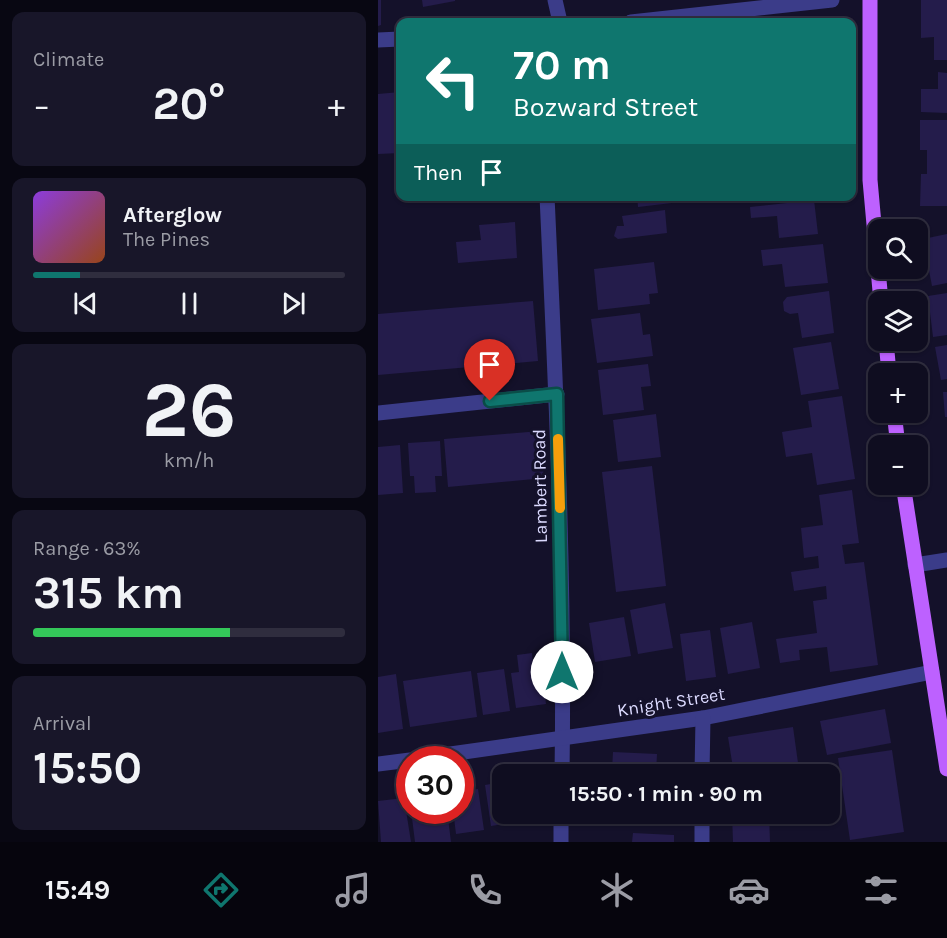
<!DOCTYPE html>
<meta charset="utf-8">
<style>
body{margin:0;font-family:Karla,sans-serif;background:#181629;color:#f1f3f6;height:100vh;display:flex;flex-direction:column;font-size:22px;white-space:nowrap}
*{box-sizing:border-box;margin:0}
p{font-size:20px;color:#9b9ca5}
.icon{flex:none;width:33px;height:33px;fill:none;stroke:currentColor;stroke-width:2;stroke-linecap:round;stroke-linejoin:round}
.map{position:relative;flex:1;overflow:hidden}
.sheet{display:flex;flex-direction:column;gap:12px;padding:12px;background:#080712;width:378px}
.sheet>*{flex:none}
.top-card{position:absolute;left:18px;top:18px;width:460px;height:183px;border-radius:12px;box-shadow:0 2px 4px #0004,0 0 0 2px #2f2d3e;background:#0f766e;color:#fff;overflow:hidden}
.controls{position:absolute;left:490px;top:219px;display:grid;gap:12px}
.controls a{display:grid;place-items:center;width:60px;height:60px;border-radius:12px;background:#0f0d20;box-shadow:0 2px 4px #0004,0 0 0 2px #2f2d3e;font-size:30px}
.speed{position:absolute;left:18px;top:746px;display:flex;gap:12px;font-size:30px;font-weight:700;text-align:center}
.speed>*{display:grid;place-content:center;width:78px;height:78px;border-radius:50%;background:#0f0d20;box-shadow:0 2px 4px #0004,0 0 0 2px #2f2d3e;line-height:1}
.speed .limit{border:9px solid #d22;background:#fff;color:#111}
.pin{position:absolute;display:grid;place-items:center;width:51px;height:51px;color:#fff;margin:-62px -26px;border-radius:50% 50% 50% 0;rotate:-45deg;box-shadow:0 0 6px #0007}
.pin .icon{rotate:45deg}
.me{position:absolute;width:66px;margin:-33px;rotate:0deg;stroke-linejoin:round;filter:drop-shadow(0 0 4px #0008)}
.turn{display:flex;align-items:center;gap:21px;height:126px;padding:0 18px;font-size:27px}
.turn .icon{width:78px;height:78px;stroke-width:2.5}
.turn b{display:block;font-size:42px;line-height:51px}
.then{display:flex;align-items:center;height:57px;padding:0 18px;background:#0003;gap:12px;font-size:22px}
.big{font-size:45px;font-weight:700;line-height:1.1}
.sheet .card{flex:1;display:flex;flex-direction:column;justify-content:center;gap:9px;min-width:0;padding:0 21px;border-radius:12px;background:#181629}
.sheet .dial{align-items:center;gap:0}
.dial b{font-size:78px;line-height:1}
.song{display:flex;align-items:center;gap:18px}
.cover{width:72px;height:72px;border-radius:9px;background:linear-gradient(135deg,hsl(270 70% 55%),hsl(20 70% 35%))}
.played{height:6px;border-radius:3px;background:linear-gradient(90deg,#0f766e 15%,#2f2d3e 15%)}
.keys{display:flex;justify-content:space-around;direction:ltr}
.heat{display:flex;justify-content:space-between;align-items:center;font-size:33px;direction:ltr}
.charge{height:9px;border-radius:4px;background:linear-gradient(90deg,#34c759 63%,#2f2d3e 0)}
.trip{position:absolute;left:114px;top:764px;width:348px;height:60px;border-radius:12px;background:#0f0d20;box-shadow:0 2px 4px #0004,0 0 0 2px #2f2d3e;font-weight:700;line-height:60px;text-align:center}
.menu{display:flex;height:96px;justify-content:space-around;align-items:center;background:#06050d;color:#9b9ca5}
.menu .icon{width:42px;height:42px}
.menu .current{color:#0f766e}
.menu b{font-size:27px;color:#f1f3f6}
main{display:flex;flex:1;min-height:0}
.map>svg:first-child{display:block}
.building{fill:#241c4b}
.lines{fill:none;stroke-linecap:round;stroke-linejoin:round}
.minor{stroke:#3b3c89;stroke-width:15}
.major{stroke:#bd61ff;stroke-width:15}
.route-casing{stroke:#0a4d48;stroke-width:15}
.route{stroke:#0f766e;stroke-width:10}
.slow{stroke:#f59e0b;stroke-width:10}
.labels{text-anchor:middle;stroke-width:6;stroke-linejoin:round;paint-order:stroke}
.street-label{font-size:18px;fill:#dcdaff;stroke:#14112a}
</style>
<main>
<section class="sheet">
<div class="card"><p>Climate</p>
<div class="heat"><a>−</a><b class="big">20°</b><a>+</a></div>
</div>
<div class="card">
<div class="song"><i class="cover"></i><div><b>Afterglow</b><p>The Pines</p></div></div>
<div class="played"></div>
<div class="keys"><svg class="icon" aria-label="previous" viewBox="0 0 24 24"><path d="M18 5L8 12l10 7zM5 5v14"/></svg><svg class="icon" aria-label="pause" viewBox="0 0 24 24"><path d="M8 5v14M16 5v14"/></svg><svg class="icon" aria-label="next" viewBox="0 0 24 24"><path d="M6 5l10 7-10 7zM19 5v14"/></svg></div>
</div>
<div class="card dial"><b>26</b><p>km/h</p></div>
<div class="card"><p>Range · 63%</p><b class="big">315 km</b><div class="charge"></div></div>
<div class="card"><p>Arrival</p><b class="big">15:50</b></div>
</section>
<div class="map">
<svg width="569" height="842" viewBox="0 0 569 842">
<rect width="100%" height="100%" fill="#14112a"/>
<g class="building">
<path d="M0,0h3v25l-3,1z"/>
<path d="M44,0h33v1l-32,6z"/>
<path d="M543,0h26v60h-13v-23l-13,1z"/>
<path d="M560,72l9,1v40l-26,-1v-23h17z"/>
<path d="M22,92v61l-22,1v-60z"/>
<path d="M542,120h27v86h-27l1,-32h6v-24h-7z"/>
<path d="M259,196h60v4l-59,7z"/>
<path d="M436,200l4,34 -39,4 -2,-22 -26,2 -1,-11z"/>
<path d="M287,210l2,23 -49,6 -4,-3 3,-10h7l-2,-10z"/>
<path d="M137,222l2,36 -59,5 -2,-21 25,-2 -2,-15z"/>
<path d="M569,234v49l-15,3 -9,-47z"/>
<path d="M445,244l5,39 -43,4 -3,-23 -19,2 -2,-16z"/>
<path d="M276,262l4,31 -9,1 1,10 -52,6 -4,-41z"/>
<path d="M451,291l5,42 -32,5 -4,-25 -8,1 -6,-3 -1,-9 4,-5z"/>
<path d="M569,293v42l-14,2 -5,-41z"/>
<path d="M155,301l5,60 -160,14v-61z"/>
<path d="M262,313l3,22 7,-1 3,22 -56,7 -6,-44z"/>
<path d="M453,342l8,47 -38,6 -8,-47z"/>
<path d="M569,345v34l-6,1 -6,-33z"/>
<path d="M270,364l3,22 -10,1 3,23 -41,5 -5,-45z"/>
<path d="M565,392h4v25h-2z"/>
<path d="M464,396l13,83 -38,6 -5,-32 -26,4 -4,-25 30,-5 -4,-26z"/>
<path d="M278,414l5,43 -43,5 -5,-42z"/>
<path d="M162,431l4,47 -96,9 -4,-48z"/>
<path d="M62,441l2,35h-7l1,16 -21,1 -1,-17h-4l-2,-33z"/>
<path d="M22,445l3,48 -25,2v-48z"/>
<path d="M274,466l14,120 -50,6 -14,-120z"/>
<path d="M474,490l7,53 -17,2 3,19 19,-2 14,103 -48,7 -3,-25 -28,3 1,10 -20,3 -4,-24 41,-6 -4,-32 14,-2 -1,-13 -32,5 -3,-19 28,-4 -1,-12 -14,2 -3,-30 22,-3 -4,-30z"/>
<path d="M287,603l8,45 -35,6 -8,-44z"/>
<path d="M246,617l7,39 -36,6 -6,-39z"/>
<path d="M374,622l8,46 -32,6 -8,-46z"/>
<path d="M332,630l6,47 -30,4 -6,-47z"/>
<path d="M154,653l2,19 8,-1 4,33 -30,4 -5,-35 8,-1 -2,-17z"/>
<path d="M126,669l6,42 -27,4 -6,-42z"/>
<path d="M93,671l6,46 -67,10 -7,-46z"/>
<path d="M18,674l7,55 -25,4v-56z"/>
<path d="M507,709l6,34 -64,12 -7,-34z"/>
<path d="M415,727l6,43 -29,4h-36l-6,-37z"/>
<path d="M514,750l12,82 -54,8 -12,-82z"/>
<path d="M235,752l44,2 -1,20h-33l1,-3 -12,-1z"/>
<path d="M124,782v31h44l1,4 -56,9 -6,-41z"/>
<path d="M100,789l6,41 -28,4 -3,-24h7v-18z"/>
<path d="M26,798l7,44h-30l-3,-41z"/>
<path d="M33,810h36l4,32h-36z"/>
<path d="M243,813h33v11l-33,-2z"/>
<path d="M391,813l1,29h-37l-1,-28z"/>
<path d="M255,833l41,2v7h-42z"/>
</g>
<g class="lines">
<g class="minor">
<path d="M177,0l5,22"/>
<path d="M253,22l201,-22"/>
<path d="M0,40l22,-1"/>
<path d="M169,196c9,193 18,385 15,578"/>
<path d="M0,413l179,-19"/>
<path d="M537,565l32,-5"/>
<path d="M37,759l288,-41 229,-46"/>
<path d="M0,764l32,-4"/>
<path d="M324,774l1,-56"/>
<path d="M183,842v-29"/>
<path d="M324,842v-29"/>
</g>
<g class="major">
<path d="M492,0v180l11,122"/>
<path d="M508,340l3,34"/>
<path d="M516,412l4,34"/>
<path d="M525,484l44,285"/>
</g>
</g>
<g class="lines">
<defs>
<path id="route" d="M112,401l67,-7 5,278"/>
</defs>
<use href="#route" class="route-casing"/>
<use href="#route" class="route"/>
<path class="slow" d="M180,439l2,69"/>
</g>
<g class="labels">
<g class="street-label">
<text transform="translate(162 486) rotate(-91)" y="6">Lambert Road</text>
<text transform="translate(293 702) rotate(-9)" y="6">Knight Street</text>
</g>
</g>
</svg>
<div class="controls">
<a><svg class="icon" aria-label="search" viewBox="0 0 24 24"><circle cx="10" cy="10" r="6"/><path d="M15 15l6 6"/></svg></a>
<a><svg class="icon" aria-label="layers" viewBox="0 0 24 24"><path d="M12 4l9 5-9 5-9-5zM3 14l9 5 9-5"/></svg></a>
<a>+</a>
<a>−</a>
</div>
<div class="speed"><div class="limit">30</div></div>
<div class="pin" style="left:112px;top:401px;background:#d93025"><svg class="icon" aria-label="arrive" viewBox="0 0 24 24"><path d="M6 21V4h12l-3 4 3 4H6"/></svg></div>
<svg class="me" style="left:184px;top:672px" viewBox="-20 -20 40 40"><circle r="19" fill="#fff"/><path d="M0-13L10 11 0 6-10 11z" fill="#0f766e"/></svg>
<div class="trip">15:50 · 1 min · 90 m</div>
<div class="top-card">
<div class="turn"><svg class="icon" aria-label="left" viewBox="0 0 24 24"><path d="M17 20v-9H6M10 6l-5 5 5 5"/></svg><div><b>70 m</b>Bozward Street</div></div>
<div class="then">Then<svg class="icon" aria-label="arrive" viewBox="0 0 24 24"><path d="M6 21V4h12l-3 4 3 4H6"/></svg></div>
</div>
</div>
</main>
<nav class="menu">
<b>15:49</b>
<svg class="icon current" aria-label="directions" viewBox="0 0 24 24"><path d="M12 3l9 9-9 9-9-9zM9 14v-3h6M13 9l2 2-2 2"/></svg>
<svg class="icon" aria-label="music" viewBox="0 0 24 24"><path d="M9 18V5l10-2v13"/><circle cx="6" cy="18" r="3"/><circle cx="16" cy="16" r="3"/></svg>
<svg class="icon" aria-label="phone" viewBox="0 0 24 24"><path d="M5 4h4l2 5-3 2q2 4 5 5l2-3 5 2v4C11 20 4 13 5 4z"/></svg>
<svg class="icon" aria-label="climate" viewBox="0 0 24 24"><path d="M12 3v18M4 7l16 10M4 17L20 7"/></svg>
<svg class="icon" aria-label="car" viewBox="0 0 24 24"><path d="M5 17H2v-5l4-1 3-4h7l3 4 3 1v5h-3M9 17h6M6 11h13"/><circle cx="7" cy="17" r="2"/><circle cx="17" cy="17" r="2"/></svg>
<svg class="icon" aria-label="filters" viewBox="0 0 24 24"><path d="M4 7h16M4 17h16"/><circle cx="9" cy="7" r="2"/><circle cx="15" cy="17" r="2"/></svg>
</nav>
